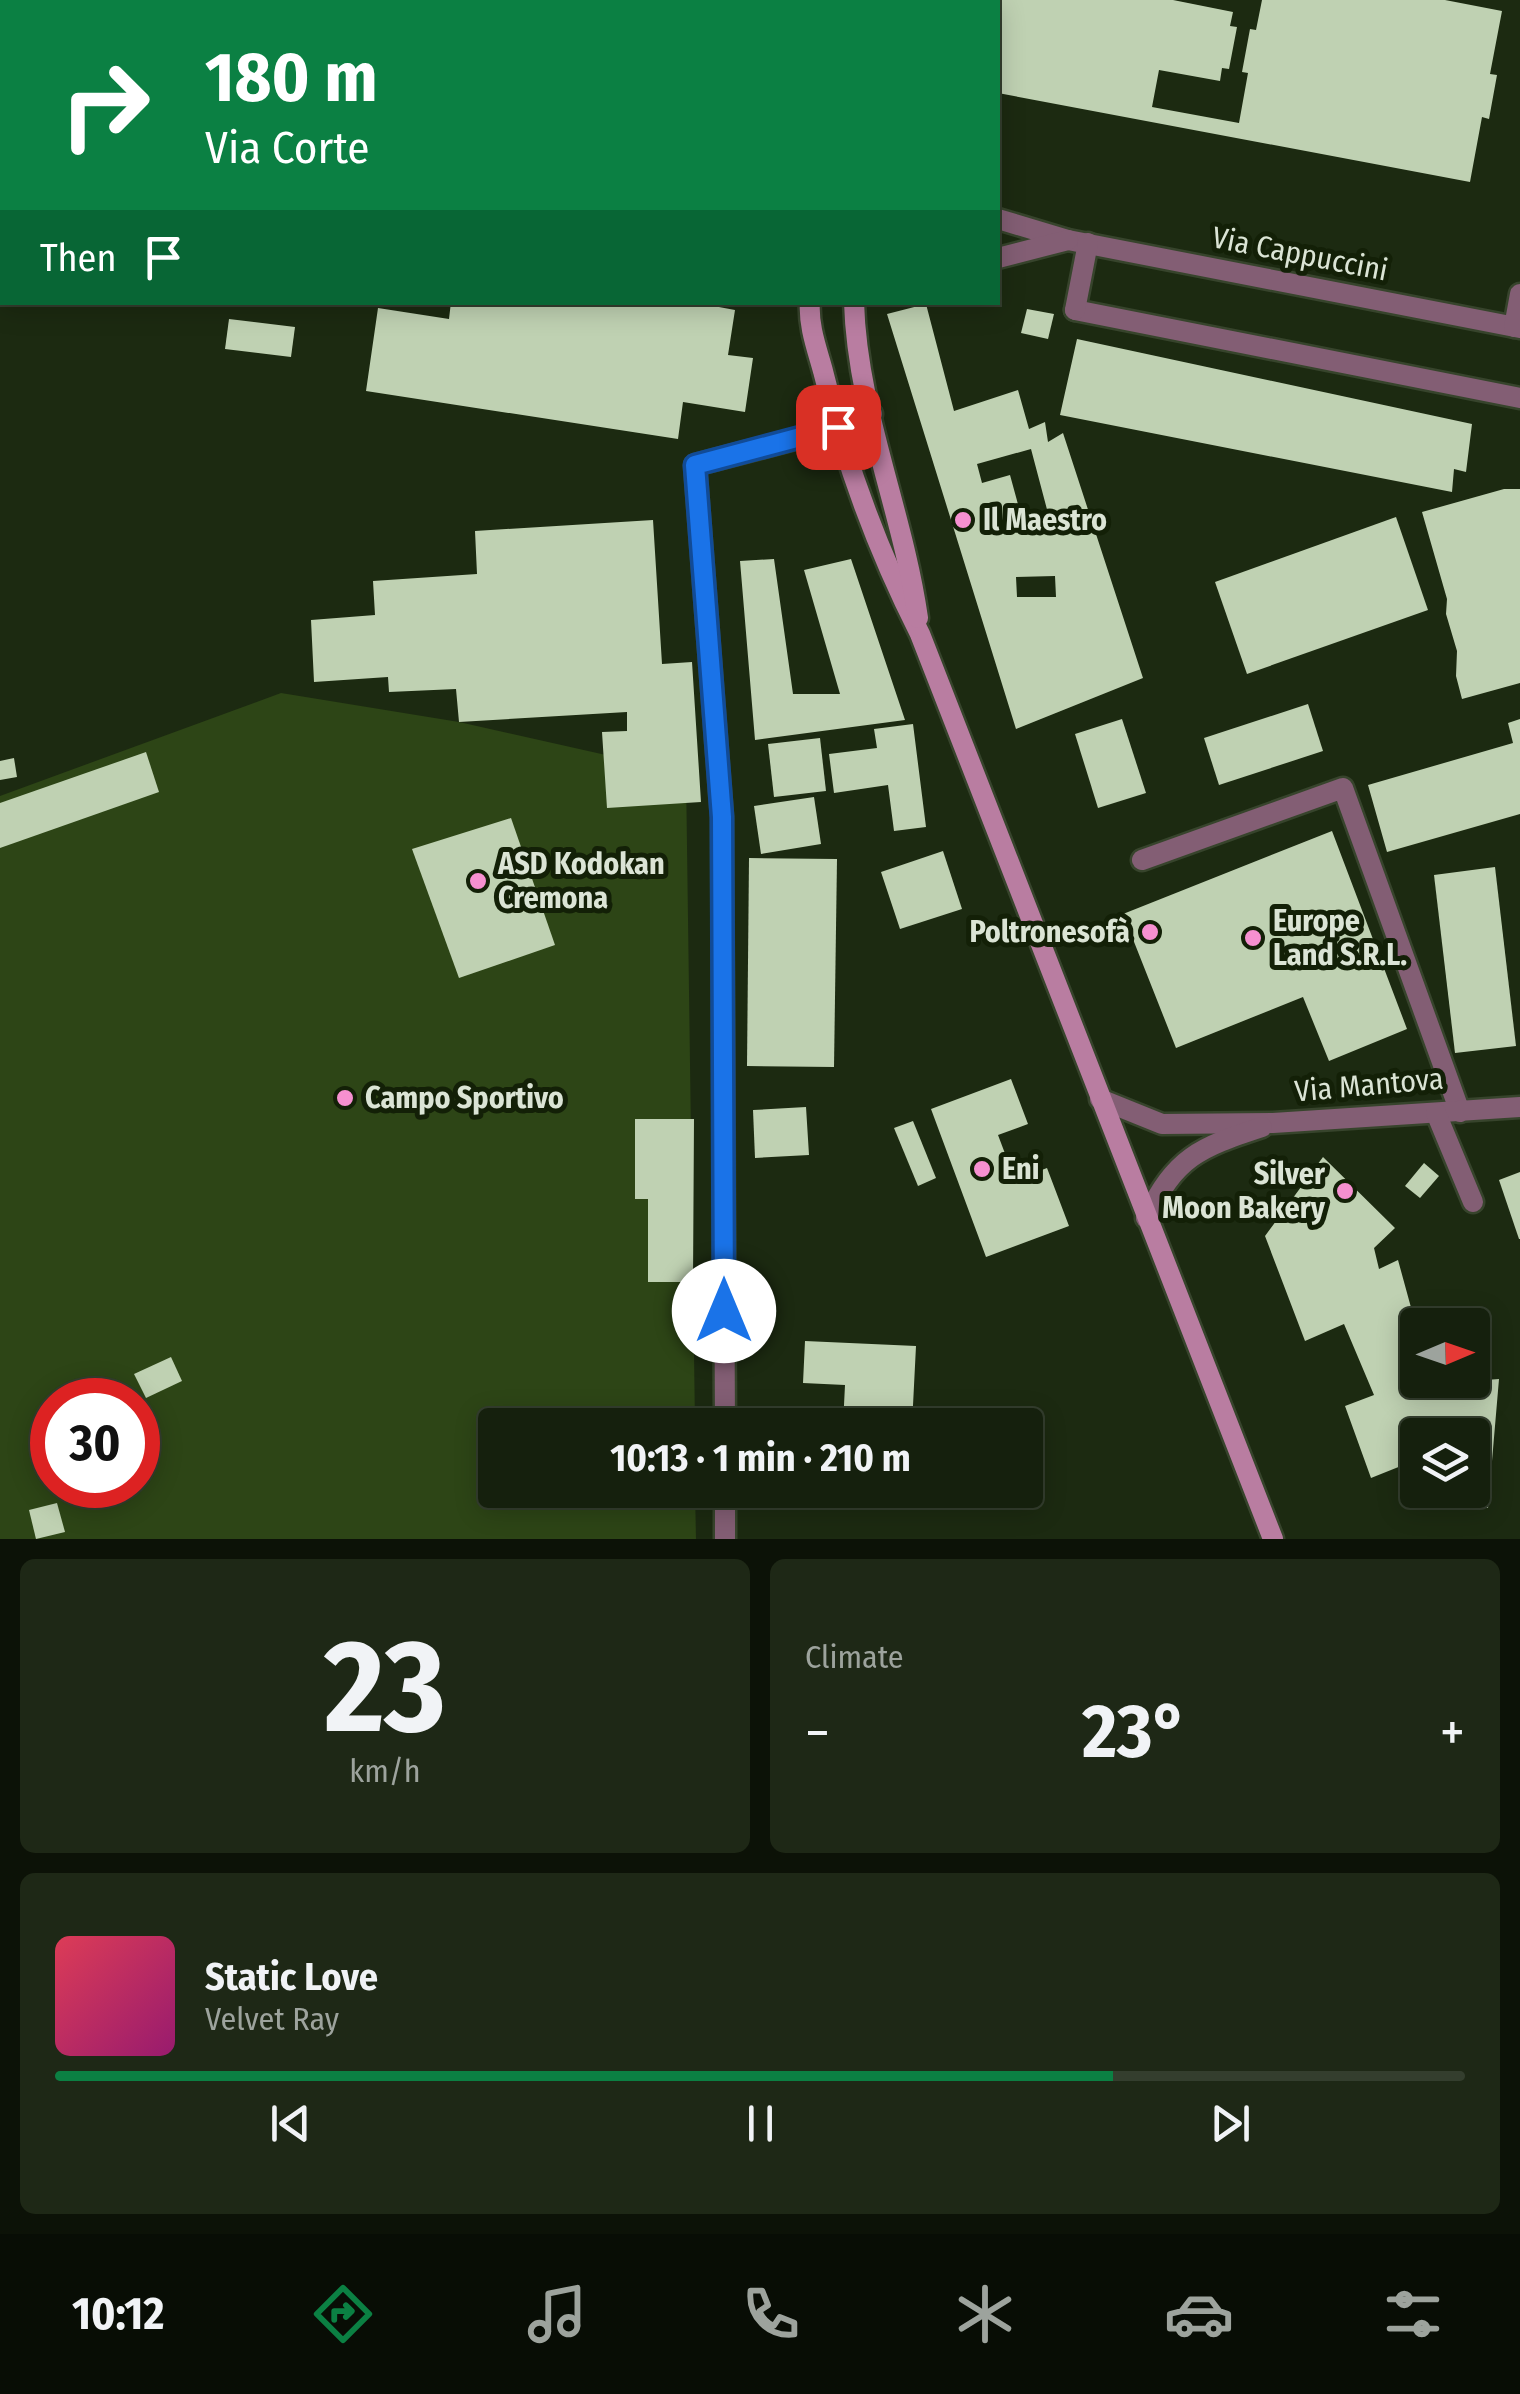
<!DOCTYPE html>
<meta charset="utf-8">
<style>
body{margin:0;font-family:"Fira Sans Condensed",sans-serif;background:#1e2816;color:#f1f3f6;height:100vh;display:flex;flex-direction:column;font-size:38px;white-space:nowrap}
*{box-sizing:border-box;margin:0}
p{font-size:32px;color:#9da39d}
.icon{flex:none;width:55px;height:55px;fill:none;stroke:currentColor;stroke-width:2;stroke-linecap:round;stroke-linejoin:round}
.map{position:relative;height:1539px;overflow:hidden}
.panel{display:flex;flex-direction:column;gap:20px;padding:20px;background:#0c1207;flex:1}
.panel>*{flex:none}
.top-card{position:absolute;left:0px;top:0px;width:1000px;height:305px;box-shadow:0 5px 25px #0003,0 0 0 2px #343e2e;background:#0b8043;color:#fff;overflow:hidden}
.needle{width:65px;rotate:88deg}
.buttons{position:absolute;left:1400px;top:1308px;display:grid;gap:20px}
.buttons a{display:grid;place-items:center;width:90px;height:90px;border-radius:10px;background:#15200d;box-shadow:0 5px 25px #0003,0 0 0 2px #343e2e;font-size:50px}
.speed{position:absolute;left:30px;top:1378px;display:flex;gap:20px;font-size:50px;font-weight:700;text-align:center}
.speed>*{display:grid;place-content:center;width:130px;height:130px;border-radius:50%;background:#15200d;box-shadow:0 5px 25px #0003,0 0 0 2px #343e2e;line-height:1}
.speed .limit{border:15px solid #d22;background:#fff;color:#111}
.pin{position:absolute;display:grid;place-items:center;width:85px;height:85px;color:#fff;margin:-42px;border-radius:20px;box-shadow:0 5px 15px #0006}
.me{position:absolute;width:110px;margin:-55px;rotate:0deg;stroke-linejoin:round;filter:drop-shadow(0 0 8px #0008)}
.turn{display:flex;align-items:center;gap:35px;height:210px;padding:0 40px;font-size:45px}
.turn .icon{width:130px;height:130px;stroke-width:2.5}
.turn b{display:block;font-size:70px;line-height:85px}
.then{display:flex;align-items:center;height:95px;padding:0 40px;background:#0003;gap:20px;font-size:38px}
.big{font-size:75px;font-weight:700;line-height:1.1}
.panel .widget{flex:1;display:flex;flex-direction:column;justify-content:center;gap:15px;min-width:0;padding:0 35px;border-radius:15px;background:#1e2816}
.panel .dial{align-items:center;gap:0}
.dial b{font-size:130px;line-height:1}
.song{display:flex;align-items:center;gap:30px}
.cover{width:120px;height:120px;border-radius:15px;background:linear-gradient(135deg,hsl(350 70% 55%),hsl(320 70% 35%))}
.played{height:10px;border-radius:5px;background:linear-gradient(90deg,#0b8043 75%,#343e2e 75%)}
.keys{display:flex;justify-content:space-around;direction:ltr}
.heat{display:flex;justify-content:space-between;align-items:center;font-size:55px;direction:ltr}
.panel .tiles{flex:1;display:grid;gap:20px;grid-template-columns:1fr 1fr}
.widget:last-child{grid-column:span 2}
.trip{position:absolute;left:478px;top:1408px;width:565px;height:100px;border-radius:10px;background:#15200d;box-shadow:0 5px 25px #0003,0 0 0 2px #343e2e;font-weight:700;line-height:100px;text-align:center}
.menu{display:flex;height:160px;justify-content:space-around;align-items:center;background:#080d05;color:#9da39d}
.menu .icon{width:70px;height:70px}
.menu .selected{color:#0b8043}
.menu b{font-size:45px;color:#f1f3f6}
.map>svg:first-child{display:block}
.green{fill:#2d4516;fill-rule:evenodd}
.building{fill:#bfd1b2;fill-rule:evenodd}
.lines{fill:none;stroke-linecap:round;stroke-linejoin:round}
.service-casing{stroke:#37442c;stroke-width:25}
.minor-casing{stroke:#37442c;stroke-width:25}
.secondary-casing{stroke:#37442c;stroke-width:25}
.service{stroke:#835e74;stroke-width:20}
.minor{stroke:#835e74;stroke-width:20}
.secondary{stroke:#b97da1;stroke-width:20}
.route-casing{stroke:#114b97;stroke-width:25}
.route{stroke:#1a73e8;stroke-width:18}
.poi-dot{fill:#f690d0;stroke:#132007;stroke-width:4}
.labels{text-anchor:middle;stroke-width:10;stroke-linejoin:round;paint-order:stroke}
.street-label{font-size:30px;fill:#dbe4d5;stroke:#132007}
.poi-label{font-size:30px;font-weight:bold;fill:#dbe4d5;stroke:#132007;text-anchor:start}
</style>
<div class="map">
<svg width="1520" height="1539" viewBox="0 0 1520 1539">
<rect width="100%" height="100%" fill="#1c2a11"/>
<path class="green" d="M281,693l178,29 227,51 9,652h-200v65h200l1,49h-696v-743zM52,1400h86v85h-86z"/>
<g class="building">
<path d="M998,0h175l60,12 -3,14 7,1 -8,42 -7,-1 -2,13 -61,-11 -7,37 87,16 9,-50 -6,-1 8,-43 6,1 6,-30h183l57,11 -12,63 7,1 -8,44 -7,-2 -12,65 -472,-89z"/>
<path d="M451,302h241l43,8 -7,45 25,3 -8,54 -62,-10 -5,37 -312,-48 12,-83 71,11z"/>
<path d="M926,304l28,107 64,-21 11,39 16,-7 3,20 15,-9 80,245 -127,51 -129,-415zM1031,449l18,68 -41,11 -1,-5 15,-4 -12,-44 -28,8 -5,-19zM1055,576l1,21h-39l-1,-20z"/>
<path d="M1027,309l27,5 -6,25 -27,-6z"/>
<path d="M229,319l66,8 -4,30 -66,-8z"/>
<path d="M1077,339l395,85 -6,48 -12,-3 -2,23 -392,-77z"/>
<path d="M1504,489h16v194l-58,16 -6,-23 1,-25 -11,-37 1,-15 -25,-87z"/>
<path d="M1396,517l32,93 -181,64 -32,-92z"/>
<path d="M653,520l9,144 30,-2 9,140 -94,6 -5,-76 25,-1v-19l-168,10 -3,-33 -67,3 -1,-15 -74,5 -3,-62 64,-5 -2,-34 104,-7 -2,-43z"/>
<path d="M774,559l19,135h47l-36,-124 47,-11 54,161 -150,20 -15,-179z"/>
<path d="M1308,704l15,47 -104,34 -15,-47z"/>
<path d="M1122,719l24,74 -48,15 -23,-74z"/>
<path d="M1520,719v95l-133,38 -19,-67 145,-42 -5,-20z"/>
<path d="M913,724l13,103 -32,4 -6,-46 -54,8 -5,-39 48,-6 -3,-19z"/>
<path d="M820,738l6,53 -52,6 -6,-53z"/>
<path d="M146,752l13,40 -159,56v-45z"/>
<path d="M14,758l3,19 -17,3v-19z"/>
<path d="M814,797l7,47 -60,10 -7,-48z"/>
<path d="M511,818l44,127 -96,33 -47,-129z"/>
<path d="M1332,831l75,198 -78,32 -26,-64 -127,51 -53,-134z"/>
<path d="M943,851l19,58 -62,20 -19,-57z"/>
<path d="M749,858l88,1 -3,208 -87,-1z"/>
<path d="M1495,867l21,179 -61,7 -21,-178z"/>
<path d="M1011,1079l17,45 -30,11 17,45 32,-12 22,58 -83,31 -55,-148z"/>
<path d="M806,1107l3,48 -54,3 -2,-48z"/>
<path d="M635,1119h59l-1,163h-45v-83h-13z"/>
<path d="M913,1121l23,57 -18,8 -24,-58z"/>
<path d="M1323,1157l72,71 -21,20 5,21 19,-9 20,73v47h12l1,4 68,-5 -11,129 -85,-14 -2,-28 -30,12 -26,-72 29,-11 -30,-71 -39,17 -40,-105zM1418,1435h54v55h-54z"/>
<path d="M1424,1163l15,13 -19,22 -15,-12z"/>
<path d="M1520,1172v67h-1l-20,-59z"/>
<path d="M805,1341l111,5 -4,79h-69l2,-40 -42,-2z"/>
<path d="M171,1357l11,24 -36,17 -12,-24z"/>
<path d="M57,1503l8,29 -29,7 -7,-29z"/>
</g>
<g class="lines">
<defs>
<path id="service" d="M1075,310l445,88"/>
<g id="minor">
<path d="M0,30l2,1"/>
<path d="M0,156l2,1"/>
<path d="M998,219l70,21 452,88"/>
<path d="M998,258l70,-18"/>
<path d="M1075,310l13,-67"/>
<path d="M1514,327l6,-33"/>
<path d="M1142,860l201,-72 117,324"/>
<path d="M1100,1099l62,25 111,-1 247,-16"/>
<path d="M1436,1113l37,89"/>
<path d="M1146,1218c30,-61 52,-70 116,-91"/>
<path d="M725,1425l-3,-608 -27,-352 127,-33 50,-18"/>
<path d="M725,1490v49"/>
</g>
<g id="secondary">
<path d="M784,0l1,2"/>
<path d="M810,302c-2,23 7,47 13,69 22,91 55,180 97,263l353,905"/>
<path d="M854,302c3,108 49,210 64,316"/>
</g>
</defs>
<use href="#service" class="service-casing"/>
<use href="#minor" class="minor-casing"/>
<use href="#secondary" class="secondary-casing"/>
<use href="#service" class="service"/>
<use href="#minor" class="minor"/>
<use href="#secondary" class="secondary"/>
</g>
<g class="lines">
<defs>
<path id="route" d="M724,1311l-2,-494 -27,-352 143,-38"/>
</defs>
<use href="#route" class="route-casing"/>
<use href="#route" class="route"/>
</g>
<g class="poi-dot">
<circle cx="963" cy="520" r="10"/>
<circle cx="478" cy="881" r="10"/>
<circle cx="1150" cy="932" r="10"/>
<circle cx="1253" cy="938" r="10"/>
<circle cx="345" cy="1098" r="10"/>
<circle cx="982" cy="1169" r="10"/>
<circle cx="1345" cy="1191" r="10"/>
</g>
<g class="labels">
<g class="street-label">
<text transform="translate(1300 254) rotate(11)" y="10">Via Cappuccini</text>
<text transform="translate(1369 1085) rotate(-5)" y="10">Via Mantova</text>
</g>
<g class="poi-label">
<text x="983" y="530">Il Maestro</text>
<text x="498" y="874">ASD Kodokan<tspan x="498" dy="34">Cremona</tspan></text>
<text x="1273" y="931">Europe<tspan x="1273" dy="34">Land S.R.L.</tspan></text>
<text x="1130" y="942" text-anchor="end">Poltronesofà</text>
<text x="365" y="1108">Campo Sportivo</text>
<text x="1002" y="1179">Eni</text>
<text x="1325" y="1184" text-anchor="end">Silver<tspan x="1325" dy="34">Moon Bakery</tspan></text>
</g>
</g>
</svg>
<div class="buttons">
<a><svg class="needle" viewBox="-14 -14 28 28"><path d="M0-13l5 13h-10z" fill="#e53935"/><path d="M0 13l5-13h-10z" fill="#9da39d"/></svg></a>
<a><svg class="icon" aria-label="layers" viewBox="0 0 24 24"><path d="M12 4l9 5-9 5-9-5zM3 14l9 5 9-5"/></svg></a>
</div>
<div class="speed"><div class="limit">30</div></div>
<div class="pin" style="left:838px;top:427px;background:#d93025"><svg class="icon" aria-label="arrive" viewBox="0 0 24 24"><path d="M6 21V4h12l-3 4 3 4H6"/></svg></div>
<svg class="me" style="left:724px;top:1311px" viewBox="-20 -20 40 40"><circle r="19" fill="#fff"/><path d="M0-13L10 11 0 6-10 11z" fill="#1a73e8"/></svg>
<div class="trip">10:13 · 1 min · 210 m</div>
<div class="top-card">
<div class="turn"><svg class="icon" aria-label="right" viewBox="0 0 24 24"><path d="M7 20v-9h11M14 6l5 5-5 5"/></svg><div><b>180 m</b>Via Corte</div></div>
<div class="then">Then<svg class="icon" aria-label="arrive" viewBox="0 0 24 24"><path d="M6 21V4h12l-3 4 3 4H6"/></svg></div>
</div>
</div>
<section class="panel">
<div class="tiles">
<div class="widget dial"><b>23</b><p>km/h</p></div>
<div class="widget"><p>Climate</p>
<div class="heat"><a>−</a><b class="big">23°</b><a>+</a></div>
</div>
<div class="widget">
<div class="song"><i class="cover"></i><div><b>Static Love</b><p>Velvet Ray</p></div></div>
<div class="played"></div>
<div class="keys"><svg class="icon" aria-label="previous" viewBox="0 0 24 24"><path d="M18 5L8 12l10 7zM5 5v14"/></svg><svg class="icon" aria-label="pause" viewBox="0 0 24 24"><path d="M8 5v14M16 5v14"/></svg><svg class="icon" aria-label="next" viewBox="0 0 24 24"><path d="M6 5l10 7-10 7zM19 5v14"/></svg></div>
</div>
</div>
</section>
<nav class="menu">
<b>10:12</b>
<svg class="icon selected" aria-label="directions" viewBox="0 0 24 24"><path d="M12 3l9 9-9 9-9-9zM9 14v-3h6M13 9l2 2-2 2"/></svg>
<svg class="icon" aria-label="music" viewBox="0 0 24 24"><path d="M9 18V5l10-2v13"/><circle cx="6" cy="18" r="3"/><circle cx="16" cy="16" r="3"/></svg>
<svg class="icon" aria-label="phone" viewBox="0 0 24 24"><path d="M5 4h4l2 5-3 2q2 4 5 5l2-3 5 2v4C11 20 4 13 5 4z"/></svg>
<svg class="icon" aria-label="climate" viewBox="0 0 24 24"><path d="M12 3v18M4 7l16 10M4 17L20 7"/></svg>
<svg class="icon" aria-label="car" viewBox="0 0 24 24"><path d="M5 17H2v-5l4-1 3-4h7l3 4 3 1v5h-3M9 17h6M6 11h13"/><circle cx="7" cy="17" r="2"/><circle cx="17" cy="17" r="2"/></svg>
<svg class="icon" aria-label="filters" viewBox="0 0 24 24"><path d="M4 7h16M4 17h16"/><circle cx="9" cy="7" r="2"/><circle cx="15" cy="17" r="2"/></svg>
</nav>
